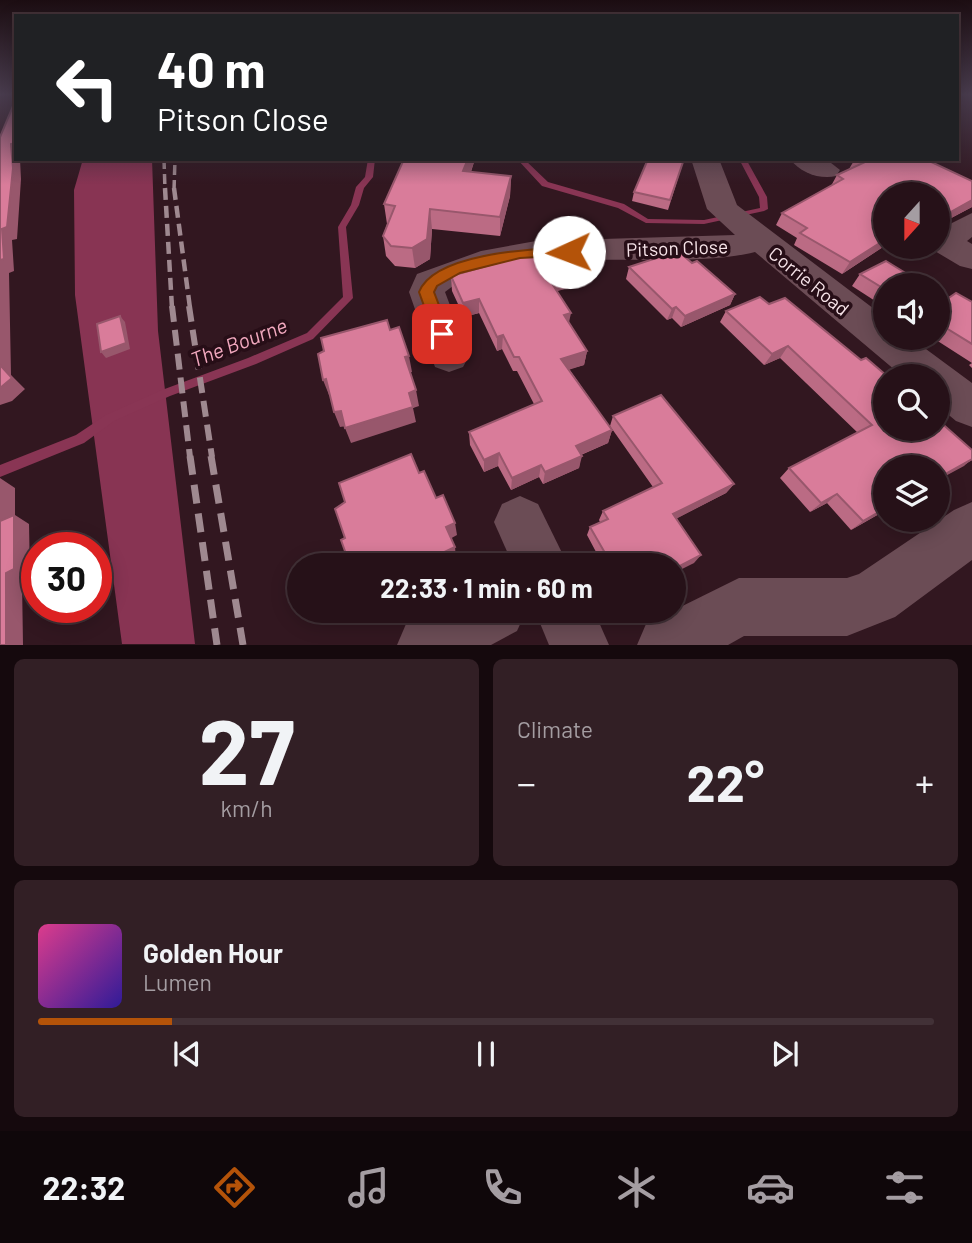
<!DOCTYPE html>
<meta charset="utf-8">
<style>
body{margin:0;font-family:Barlow,sans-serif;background:#321f25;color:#f1f3f6;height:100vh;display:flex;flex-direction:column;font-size:26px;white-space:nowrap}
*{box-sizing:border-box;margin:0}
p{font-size:23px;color:#a49da2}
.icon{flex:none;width:38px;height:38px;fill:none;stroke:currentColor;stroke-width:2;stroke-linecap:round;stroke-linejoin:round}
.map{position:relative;height:645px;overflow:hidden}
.side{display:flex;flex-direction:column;gap:14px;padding:14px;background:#15090d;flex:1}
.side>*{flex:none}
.top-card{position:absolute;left:14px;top:14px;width:945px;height:147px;border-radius:0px;box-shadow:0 4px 18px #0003,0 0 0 2px #423137;background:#202124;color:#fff;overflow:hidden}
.needle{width:46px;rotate:201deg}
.tools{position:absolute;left:873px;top:182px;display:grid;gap:14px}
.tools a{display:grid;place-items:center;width:77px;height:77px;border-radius:50%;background:#261118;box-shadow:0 4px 18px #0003,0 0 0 2px #423137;font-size:35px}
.speed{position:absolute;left:21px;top:532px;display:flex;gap:14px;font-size:35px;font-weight:700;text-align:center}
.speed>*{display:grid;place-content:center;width:91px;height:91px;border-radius:50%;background:#261118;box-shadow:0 4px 18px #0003,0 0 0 2px #423137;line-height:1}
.speed .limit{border:10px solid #d22;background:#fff;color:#111}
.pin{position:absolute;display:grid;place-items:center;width:60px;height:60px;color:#fff;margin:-30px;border-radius:14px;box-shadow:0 4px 10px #0006}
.me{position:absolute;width:77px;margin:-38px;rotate:268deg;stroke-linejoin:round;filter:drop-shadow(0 0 5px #0008)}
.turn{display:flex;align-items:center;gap:24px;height:147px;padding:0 28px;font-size:32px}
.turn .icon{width:91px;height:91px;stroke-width:2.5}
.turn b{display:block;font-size:49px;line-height:60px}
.big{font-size:52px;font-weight:700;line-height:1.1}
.side .tile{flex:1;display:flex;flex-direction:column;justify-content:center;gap:10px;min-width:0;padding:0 24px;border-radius:10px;background:#321f25}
.side .dial{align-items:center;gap:0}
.dial b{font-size:91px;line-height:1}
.song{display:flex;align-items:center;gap:21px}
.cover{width:84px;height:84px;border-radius:10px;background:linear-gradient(135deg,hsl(330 70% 55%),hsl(250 70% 35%))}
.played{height:7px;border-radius:4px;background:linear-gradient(90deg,#b45309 15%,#423137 15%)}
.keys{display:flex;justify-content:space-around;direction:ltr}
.heat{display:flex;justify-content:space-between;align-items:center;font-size:38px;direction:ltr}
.side .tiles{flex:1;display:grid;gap:14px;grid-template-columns:1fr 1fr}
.tile:last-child{grid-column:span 2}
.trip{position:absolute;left:287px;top:553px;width:399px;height:70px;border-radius:35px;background:#261118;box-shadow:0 4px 18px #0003,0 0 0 2px #423137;font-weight:700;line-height:70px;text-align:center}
.dock{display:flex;height:112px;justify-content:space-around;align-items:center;background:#0f070a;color:#a49da2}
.dock .icon{width:49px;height:49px}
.dock .current{color:#b45309}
.dock b{font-size:32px;color:#f1f3f6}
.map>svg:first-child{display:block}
.forest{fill:#883453}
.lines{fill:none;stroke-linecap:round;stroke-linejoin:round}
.stream{fill:#893554;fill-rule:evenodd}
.minor{fill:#6b4c55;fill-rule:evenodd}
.rail-far3{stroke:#9f8990;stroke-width:3.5;stroke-dasharray:10 5;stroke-linecap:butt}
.rail-far2{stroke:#9f8990;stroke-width:4.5;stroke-dasharray:12 6;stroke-linecap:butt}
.rail-far1{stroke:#9f8990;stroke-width:6;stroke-dasharray:16 8;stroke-linecap:butt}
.rail{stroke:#9f8990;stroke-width:7;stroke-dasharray:19 10;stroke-linecap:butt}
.wall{fill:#bb6b84}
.shaded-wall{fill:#98576c}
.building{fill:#d97c9a;stroke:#98576c;stroke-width:2}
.route{fill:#b45309;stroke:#753606;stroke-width:2}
.labels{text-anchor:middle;stroke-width:7;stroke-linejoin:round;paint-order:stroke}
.street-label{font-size:19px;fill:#f7e4e9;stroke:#270e17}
.water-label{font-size:21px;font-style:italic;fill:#f2a9bf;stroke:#270e17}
</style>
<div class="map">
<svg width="972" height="645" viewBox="0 0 972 645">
<rect width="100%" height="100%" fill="#321720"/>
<path class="forest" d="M83,159h69l6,172 37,313h-73l-47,-349 -1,-105z"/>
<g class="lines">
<g class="stream">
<path d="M368,159h7l-2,18 -9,11 -5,17 -13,22 7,71 -40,41 -57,25 -86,32 -56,25 -30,22 -84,34v-12l76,-30 30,-20 56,-25 86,-32 59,-25 36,-36 -5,-70 13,-22 5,-18 9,-10z"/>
<path d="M517,159h7l24,23 76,22 24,15 56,1 56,-12 -1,-11 -20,-38h7l21,38 1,12 -4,2 -60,13 -58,-1 -28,-15 -76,-22z"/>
</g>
<g class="minor">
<path d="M691,159h28l18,46 149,113v20h25l61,45v44l-16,-6 -18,-15v-30h-36l-147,-124c-82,21 -248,-13 -310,40l24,64 -6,11 -14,5 -14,-5 -26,-75 8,-18 64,-23 55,-10 199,-6 -28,-26z"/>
<path d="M790,159h36l14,11 -4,6c-15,4 -36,-3 -46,-17z"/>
<path d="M972,213v24l-5,4 5,3v25l-12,-3 -32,-19h10v-17z"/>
<path d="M520,496l18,8 30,61h-55l-19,-43 8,-18z"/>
<path d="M972,502v58l-77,57 -48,19h-103l-16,9h-91l9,-21 93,-46h108l12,-4 95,-64z"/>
<path d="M434,611h92l-9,20 -26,14h-94l9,-21z"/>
<path d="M535,611h59l15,34h-60z"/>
</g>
<g class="rail-far3">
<path d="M164,159l1,31"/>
<path d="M174,190l1,-31"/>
</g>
<g class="rail-far2">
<path d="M165,188l7,120"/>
<path d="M174,188l16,120"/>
</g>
<g class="rail-far1">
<path d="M172,306l18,151"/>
<path d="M189,306l23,151"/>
</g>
<g class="rail">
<path d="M190,456l27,189"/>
<path d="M211,456l32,189"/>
</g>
</g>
<g class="wall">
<path d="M404,159h71l-4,13 40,4 -1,20 -10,40 -68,-7 -2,30 -15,9 -20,-2 -9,-10 -3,-20 4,-12 -3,-20z"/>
<path d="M855,159l117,22v26l-34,18v-31h-52v51l-44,29 -48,-29 3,-7 -21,-13 6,-12 49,-27 6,-11 12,-6z"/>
<path d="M683,162l-15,48 -36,-9 2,-9z"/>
<path d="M692,263l43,31 -5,11 -49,22 -9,-9 -5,2 -41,-41 3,-12z"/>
<path d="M860,274l26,11v23l-34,-22z"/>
<path d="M451,276l128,9 -23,6 13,32 18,28 -3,14 -15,4 43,61 -4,13 -27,12 -2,13 -36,16 -4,-7 -28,13 -13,-24 -14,6 -14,-27 -1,-13 65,-28 -17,-33h-4l-11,-22 -5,2 -18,-38 -15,4 -12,-26z"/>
<path d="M938,293l9,6 25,3v66l-3,-3 3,-2 -39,-25h5z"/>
<path d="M769,304l92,56 111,90v10l-34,20v-13l-52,43 -35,20 -24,-27 -17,9 -30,-34 9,-10 69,-35 -78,-75 -16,7 -44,-43 6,-11z"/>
<path d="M613,416l121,68 -8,9 -49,25 17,45 -20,2h-71l-16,-30 3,-8 10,-5 -1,-2 4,-9 50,-24 -43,-61z"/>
</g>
<g class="shaded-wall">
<path d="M16,143v16h4l1,20 -4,60 -5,1 2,31 -5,2 2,102 14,14 -13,12 -12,4v-145l2,-31 9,-85z"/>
<path d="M468,159h7l-11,32 -1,-20z"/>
<path d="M511,176l-1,20 -10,40v-19z"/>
<path d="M972,200v7l-34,18v-6z"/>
<path d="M430,209l2,20 -2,30 -15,9 -3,-20z"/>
<path d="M886,239v6l-44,29 8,-12z"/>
<path d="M582,271l-3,14 -32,9 2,-15z"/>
<path d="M735,294l-5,11 -49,22 4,-11z"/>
<path d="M479,299v14l-15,4 -1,-14z"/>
<path d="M676,307l-4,11 -5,2 5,-11z"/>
<path d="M571,313l-3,14 -4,-12z"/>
<path d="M120,316l5,6 5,27 -24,9 -5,-6z"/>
<path d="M503,335l-1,14 -5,2v-14z"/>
<path d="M788,346l-8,12 -16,7 8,-11z"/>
<path d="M587,351l-3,14 -25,8 2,-14z"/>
<path d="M409,356l3,16 -5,1 -2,-16z"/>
<path d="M326,379l6,15 -3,1 -6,-15z"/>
<path d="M416,390l3,16 -6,2 3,14 -65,21 -6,-15 64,-35z"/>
<path d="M341,411l6,15 -7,1 -6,-15z"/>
<path d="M612,430l-4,13 -35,15 3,-12z"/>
<path d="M499,453l-1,13 -14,6v-12z"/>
<path d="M582,456l-3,12 -36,16 2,-12z"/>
<path d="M972,459l-8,7 -26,14v-2z"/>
<path d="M541,465l-2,12 -28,13 1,-12z"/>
<path d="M0,478l15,10v27l14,9 1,53 -8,4 1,64h-17l-6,-123z"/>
<path d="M734,484l-8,9 -58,30 5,-9z"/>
<path d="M837,494l-10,9 -17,9 11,-9z"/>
<path d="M886,508v2l-35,20 12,-9z"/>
<path d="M455,523l2,12 -9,5 -2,-13z"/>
<path d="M455,547l1,12 -13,6h-26z"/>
<path d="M701,555l-7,8 -20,10v-4z"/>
</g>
<g class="building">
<path d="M16,99v44l-5,1 2,24 -6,59 -5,2 2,30 -4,1v-123z"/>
<path d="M404,159h64l-5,12 48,5 -11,41 -70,-8 -3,30 -15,9 -21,-2 -8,-10 12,-30 -11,-2z"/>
<path d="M648,159h19l16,3 -13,38 -36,-8z"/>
<path d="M855,159h70l47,22v19l-34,19v-25h-52v45l-36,23 -50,-29 7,-5 -25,-15 61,-34 -6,-4 26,-12z"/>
<path d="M566,249l16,22 -33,8 22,34 -7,2 23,36 -26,8 51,71 -36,16 6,10 -37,16 -4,-7 -29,13 -13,-25 -15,7 -15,-28 73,-31 -23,-44h-5l-11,-22 -6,2 -18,-38 -16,4 -12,-27 89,-25z"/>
<path d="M678,251l14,12 5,-2 38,33 -50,22 -9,-9 -4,2 -43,-42z"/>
<path d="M886,261l39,24h-39v5l-26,-16z"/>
<path d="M938,293l9,6 9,-6 16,9v42l-34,-21z"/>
<path d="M760,297l9,7 16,-6 76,62 5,-2 21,18h-1v53h52v-9l34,30v9l-34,19v-11h-52v41l-23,13 -26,-27 -16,9 -32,-35 83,-43 -84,-79 -16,8 -46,-43z"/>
<path d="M120,316l6,27 -25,9 -4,-28z"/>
<path d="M387,320l3,10 9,-3 10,29 -4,1 11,33 -7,3 4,14 -68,21 -4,-17 -7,1 -8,-33 -3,1 -5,-26 6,-3 -3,-13z"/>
<path d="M0,365l12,13 -12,10z"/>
<path d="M661,395l73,89 -61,30 28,41 -27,14v-4h-62l-22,-38 18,-8 -5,-8 59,-28 -49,-67z"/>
<path d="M411,454l8,19 5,-2 12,27 7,-3 12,28 -9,4 9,20 -38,18h-67l-9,-25 4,-2 -10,-29 10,-7 -6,-19z"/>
<path d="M14,515v54l-8,4v72h-6v-124z"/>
</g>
<linearGradient id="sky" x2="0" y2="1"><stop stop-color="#1c0d12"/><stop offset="0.51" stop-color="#493c4e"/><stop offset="1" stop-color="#493c4e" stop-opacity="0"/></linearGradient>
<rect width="972" height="185" fill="url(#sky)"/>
<path class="route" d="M569,247l7,5 -2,3 -54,3 -60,15 -23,13 -3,6 16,42 -8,7 -6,-2 -17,-47c15,-39 113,-43 150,-45z"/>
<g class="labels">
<g class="street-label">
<text transform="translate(677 248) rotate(-2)" y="7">Pitson Close</text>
<text transform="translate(809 281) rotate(39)" y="7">Corrie Road</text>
</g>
<g class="water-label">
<text transform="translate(239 343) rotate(-21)" y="7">The Bourne</text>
</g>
</g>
</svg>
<div class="tools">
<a><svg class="needle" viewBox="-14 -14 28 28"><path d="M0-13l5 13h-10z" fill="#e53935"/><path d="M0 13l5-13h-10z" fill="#a49da2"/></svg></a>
<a><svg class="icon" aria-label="sound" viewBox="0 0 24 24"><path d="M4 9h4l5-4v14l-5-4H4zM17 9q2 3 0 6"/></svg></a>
<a><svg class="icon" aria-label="search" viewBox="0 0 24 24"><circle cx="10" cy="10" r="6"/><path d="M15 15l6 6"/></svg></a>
<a><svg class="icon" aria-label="layers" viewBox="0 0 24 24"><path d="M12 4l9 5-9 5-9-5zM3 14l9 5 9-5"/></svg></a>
</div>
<div class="speed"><div class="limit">30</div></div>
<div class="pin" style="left:442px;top:334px;background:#d93025"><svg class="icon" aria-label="arrive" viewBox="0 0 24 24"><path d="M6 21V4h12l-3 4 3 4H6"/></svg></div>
<svg class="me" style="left:569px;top:252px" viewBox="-20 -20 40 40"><circle r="19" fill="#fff"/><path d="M0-13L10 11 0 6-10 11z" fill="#b45309"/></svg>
<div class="trip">22:33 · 1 min · 60 m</div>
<div class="top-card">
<div class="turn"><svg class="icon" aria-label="left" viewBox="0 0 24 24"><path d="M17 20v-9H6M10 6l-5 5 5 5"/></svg><div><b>40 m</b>Pitson Close</div></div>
</div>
</div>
<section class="side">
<div class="tiles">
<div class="tile dial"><b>27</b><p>km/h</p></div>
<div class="tile"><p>Climate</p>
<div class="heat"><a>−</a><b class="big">22°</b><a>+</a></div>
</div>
<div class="tile">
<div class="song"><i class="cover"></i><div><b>Golden Hour</b><p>Lumen</p></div></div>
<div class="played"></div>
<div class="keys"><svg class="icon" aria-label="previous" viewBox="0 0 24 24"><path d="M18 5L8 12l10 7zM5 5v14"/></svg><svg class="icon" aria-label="pause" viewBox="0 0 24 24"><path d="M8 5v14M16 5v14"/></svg><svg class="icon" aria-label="next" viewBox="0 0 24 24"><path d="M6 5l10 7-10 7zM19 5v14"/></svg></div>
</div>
</div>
</section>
<nav class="dock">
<b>22:32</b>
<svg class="icon current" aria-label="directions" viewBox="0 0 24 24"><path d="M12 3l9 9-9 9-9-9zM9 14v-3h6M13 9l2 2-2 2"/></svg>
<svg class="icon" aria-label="music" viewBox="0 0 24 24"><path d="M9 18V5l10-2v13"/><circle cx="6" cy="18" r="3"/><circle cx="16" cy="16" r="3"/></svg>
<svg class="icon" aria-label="phone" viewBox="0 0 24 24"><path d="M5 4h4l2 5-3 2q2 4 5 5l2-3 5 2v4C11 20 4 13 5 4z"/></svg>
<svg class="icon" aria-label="climate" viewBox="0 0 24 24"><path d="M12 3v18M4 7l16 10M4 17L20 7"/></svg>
<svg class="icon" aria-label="car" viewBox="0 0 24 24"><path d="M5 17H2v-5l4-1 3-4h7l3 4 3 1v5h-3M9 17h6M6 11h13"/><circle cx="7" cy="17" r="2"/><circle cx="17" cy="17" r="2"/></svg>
<svg class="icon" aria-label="filters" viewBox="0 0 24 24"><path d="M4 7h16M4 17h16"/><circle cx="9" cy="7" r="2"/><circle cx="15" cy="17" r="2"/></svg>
</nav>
